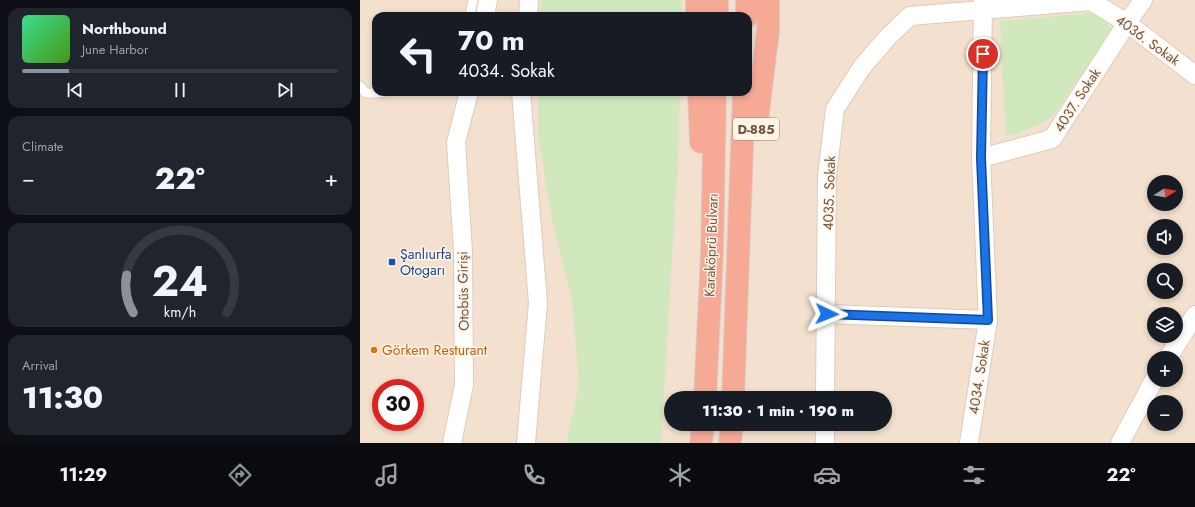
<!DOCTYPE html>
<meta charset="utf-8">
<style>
body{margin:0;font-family:Jost,sans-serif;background:#20242c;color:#f1f3f6;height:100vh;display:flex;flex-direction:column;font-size:15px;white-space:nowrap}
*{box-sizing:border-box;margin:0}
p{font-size:13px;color:#9ea1a6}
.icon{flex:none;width:22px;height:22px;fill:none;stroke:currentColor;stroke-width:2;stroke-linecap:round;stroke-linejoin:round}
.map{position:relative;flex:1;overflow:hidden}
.panel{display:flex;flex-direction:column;gap:8px;padding:8px;background:#0d0f14;width:360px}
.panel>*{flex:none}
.top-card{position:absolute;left:12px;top:12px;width:380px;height:84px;border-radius:12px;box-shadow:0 2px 6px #0003;background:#171b24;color:#f1f3f6;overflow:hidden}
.needle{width:26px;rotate:79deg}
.tools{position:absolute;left:787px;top:175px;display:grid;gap:8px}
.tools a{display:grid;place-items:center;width:36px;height:36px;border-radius:50%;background:#171b24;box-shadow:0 2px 6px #0003;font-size:20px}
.speed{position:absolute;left:12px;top:379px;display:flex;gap:8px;font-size:20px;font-weight:700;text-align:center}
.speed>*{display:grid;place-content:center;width:52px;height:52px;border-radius:50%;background:#171b24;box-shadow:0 2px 6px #0003;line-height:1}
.speed .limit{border:6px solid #d22;background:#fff;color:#111}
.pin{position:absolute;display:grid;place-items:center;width:34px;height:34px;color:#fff;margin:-17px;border:2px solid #fff;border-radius:50%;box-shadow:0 1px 4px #0007}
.me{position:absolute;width:44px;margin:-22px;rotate:92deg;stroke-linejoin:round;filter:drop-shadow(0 0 3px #0008)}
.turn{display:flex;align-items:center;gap:14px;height:84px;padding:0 20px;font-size:18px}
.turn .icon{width:52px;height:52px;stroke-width:2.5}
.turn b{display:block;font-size:28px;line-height:34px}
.big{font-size:30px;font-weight:800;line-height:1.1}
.panel .widget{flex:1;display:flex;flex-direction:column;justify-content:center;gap:6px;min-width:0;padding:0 14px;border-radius:12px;background:#20242c}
.panel .dial{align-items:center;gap:0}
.dial svg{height:104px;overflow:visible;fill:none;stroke:#363941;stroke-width:7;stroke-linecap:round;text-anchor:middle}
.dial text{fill:#f1f3f6;stroke:none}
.song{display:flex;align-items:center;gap:12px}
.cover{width:48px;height:48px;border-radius:6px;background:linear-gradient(135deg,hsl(150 70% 55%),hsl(100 70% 35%))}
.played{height:4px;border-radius:2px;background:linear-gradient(90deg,#8c9099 15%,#363941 15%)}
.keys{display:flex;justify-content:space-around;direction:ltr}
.heat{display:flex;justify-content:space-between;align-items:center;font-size:22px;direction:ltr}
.trip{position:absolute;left:304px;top:391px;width:228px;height:40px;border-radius:20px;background:#171b24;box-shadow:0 2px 6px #0003;font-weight:800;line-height:40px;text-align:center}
.menu{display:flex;height:64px;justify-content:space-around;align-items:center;background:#090b0e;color:#9ea1a6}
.menu .icon{width:28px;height:28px}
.menu .current{color:#8c9099}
.menu b{font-size:18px;color:#f1f3f6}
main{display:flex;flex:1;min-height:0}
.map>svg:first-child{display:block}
.residential{fill:#f3e0ce;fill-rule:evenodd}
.green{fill:#d1e8be}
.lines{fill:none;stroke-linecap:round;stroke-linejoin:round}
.lane-casing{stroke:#dfcbbc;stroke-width:11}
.street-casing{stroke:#dfcbbc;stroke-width:20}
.highway-casing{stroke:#d7cfcb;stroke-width:24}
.lane{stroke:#fff;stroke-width:9}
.street{stroke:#fff;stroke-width:18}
.highway{stroke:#f6aa96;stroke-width:22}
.route-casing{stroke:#114b97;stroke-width:10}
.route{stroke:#1a73e8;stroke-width:7}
.transit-dot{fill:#1a4fb4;stroke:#fff4e5;stroke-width:1.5}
.food-dot{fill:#e8710a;stroke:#fff4e5;stroke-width:1.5}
.labels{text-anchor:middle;stroke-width:3;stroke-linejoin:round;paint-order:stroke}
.shield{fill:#fff4e5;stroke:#9c8476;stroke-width:1}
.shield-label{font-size:13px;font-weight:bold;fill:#715447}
.street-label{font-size:14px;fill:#715447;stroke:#fff4e5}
.transit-label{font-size:14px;fill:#164399;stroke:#fff4e5;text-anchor:start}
.food-label{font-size:14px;fill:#c56008;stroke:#fff4e5;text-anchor:start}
</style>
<main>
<section class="panel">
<div class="widget">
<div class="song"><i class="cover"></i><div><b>Northbound</b><p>June Harbor</p></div></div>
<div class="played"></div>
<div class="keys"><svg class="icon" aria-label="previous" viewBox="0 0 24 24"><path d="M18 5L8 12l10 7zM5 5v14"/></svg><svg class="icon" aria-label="pause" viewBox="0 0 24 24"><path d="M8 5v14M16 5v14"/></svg><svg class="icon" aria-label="next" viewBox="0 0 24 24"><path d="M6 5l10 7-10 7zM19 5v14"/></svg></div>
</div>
<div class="widget"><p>Climate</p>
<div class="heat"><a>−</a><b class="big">22°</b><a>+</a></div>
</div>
<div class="widget dial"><svg viewBox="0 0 100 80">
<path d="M14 69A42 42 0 1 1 86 69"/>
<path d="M14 69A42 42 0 0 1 9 40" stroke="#8c9099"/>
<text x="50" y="56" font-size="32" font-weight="700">24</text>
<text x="50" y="72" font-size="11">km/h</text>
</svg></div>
<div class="widget"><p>Arrival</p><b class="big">11:30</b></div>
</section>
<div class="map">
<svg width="835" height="443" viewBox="0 0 835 443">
<rect width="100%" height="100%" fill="#fcefdf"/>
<path class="residential" d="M0,0h835v443h-835zM16,16h372v76h-372zM794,182h22v22h-22zM794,226h22v22h-22zM794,270h22v22h-22zM794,314h22v22h-22zM794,358h22v22h-22zM21,388h34v34h-34zM311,398h214v26h-214zM794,402h22v22h-22z"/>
<g class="green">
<path d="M182,0h140l-1,16h-141z"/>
<path d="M733,13l19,15 -2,6 -58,83 -14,8 -21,9 -11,2 -6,-115z"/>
<path d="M178,92h142l-2,65 -17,286h-95l13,-58 -7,-86 -20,-79 -14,-86z"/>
</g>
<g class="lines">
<defs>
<g id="lane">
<path d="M110,16l3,-16"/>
<path d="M0,86l6,7h15l4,-1"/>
</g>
<g id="street">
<path d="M125,16l3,-16"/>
<path d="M168,16l1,-16"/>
<path d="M161,92l17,211 -12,140"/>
<path d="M621,158l71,-19 75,-116 16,-23"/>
<path d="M467,314l161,6"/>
<path d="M808,358l27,-43"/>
<path d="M465,398l2,-222 8,-67 27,-42 25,-29 23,-22 181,-15 36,22 68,52"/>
<path d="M92,443l12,-58 -1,-134 -7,-109 13,-50"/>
<path d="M465,443v-19"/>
<path d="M609,443l19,-123 -7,-162 2,-158"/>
<path d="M760,443l34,-63"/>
</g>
<g id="highway">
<path d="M337,0v16"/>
<path d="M357,16v-16"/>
<path d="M387,16v-16"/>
<path d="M339,92l2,50"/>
<path d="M396,129l12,-98v-31"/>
<path d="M345,398l7,-145 3,-161"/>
<path d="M373,398l11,-306"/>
<path d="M341,443l2,-19"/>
<path d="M370,443l2,-19"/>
</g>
</defs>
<use href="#lane" class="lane-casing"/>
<use href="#street" class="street-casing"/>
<use href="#highway" class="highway-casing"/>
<use href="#lane" class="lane"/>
<use href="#street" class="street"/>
<use href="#highway" class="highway"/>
</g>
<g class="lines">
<defs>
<path id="route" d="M467,314l161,6 -7,-162 2,-104"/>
</defs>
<use href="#route" class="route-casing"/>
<use href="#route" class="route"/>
</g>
<rect class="transit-dot" x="28" y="258" width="8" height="8" rx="2"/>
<circle class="food-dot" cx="14" cy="350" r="4"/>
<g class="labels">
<rect class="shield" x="373" y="118" width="46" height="22" rx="3"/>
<g class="shield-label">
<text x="396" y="134">D-885</text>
</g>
<g class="street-label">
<text transform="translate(788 40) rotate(36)" y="5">4036. Sokak</text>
<text transform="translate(717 100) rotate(-57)" y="5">4037. Sokak</text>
<text transform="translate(469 193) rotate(-88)" y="5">4035. Sokak</text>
<text transform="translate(351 245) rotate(-88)" y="5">Karaköprü Bulvarı</text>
<text transform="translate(103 291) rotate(-91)" y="5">Otobüs Girişi</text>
<text transform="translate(619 377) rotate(-81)" y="5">4034. Sokak</text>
</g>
<g class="transit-label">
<text x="40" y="259">Şanlıurfa<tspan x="40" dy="16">Otogarı</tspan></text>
</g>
<g class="food-label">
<text x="22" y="355">Görkem Resturant</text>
</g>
</g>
</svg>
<div class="tools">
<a><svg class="needle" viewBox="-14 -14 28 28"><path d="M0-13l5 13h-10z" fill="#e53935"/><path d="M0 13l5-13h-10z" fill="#9ea1a6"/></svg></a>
<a><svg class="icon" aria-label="sound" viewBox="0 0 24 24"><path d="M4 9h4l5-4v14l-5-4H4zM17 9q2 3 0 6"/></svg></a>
<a><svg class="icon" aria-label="search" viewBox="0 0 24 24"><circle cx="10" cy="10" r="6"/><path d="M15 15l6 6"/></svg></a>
<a><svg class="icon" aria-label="layers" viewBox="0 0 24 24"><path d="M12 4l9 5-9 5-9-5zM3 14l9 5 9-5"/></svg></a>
<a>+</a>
<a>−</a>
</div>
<div class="speed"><div class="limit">30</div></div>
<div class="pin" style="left:623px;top:54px;background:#d93025"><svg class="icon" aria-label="arrive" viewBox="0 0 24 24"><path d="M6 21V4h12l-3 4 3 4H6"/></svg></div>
<svg class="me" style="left:467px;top:314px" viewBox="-20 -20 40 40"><path d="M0-17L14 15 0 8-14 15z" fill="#1a73e8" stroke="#fff" stroke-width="4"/></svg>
<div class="trip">11:30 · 1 min · 190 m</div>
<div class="top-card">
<div class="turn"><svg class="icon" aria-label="left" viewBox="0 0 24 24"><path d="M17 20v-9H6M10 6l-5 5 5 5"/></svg><div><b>70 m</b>4034. Sokak</div></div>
</div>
</div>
</main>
<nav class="menu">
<b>11:29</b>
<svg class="icon current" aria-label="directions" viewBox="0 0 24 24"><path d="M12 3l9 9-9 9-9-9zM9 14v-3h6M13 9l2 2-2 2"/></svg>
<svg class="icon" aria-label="music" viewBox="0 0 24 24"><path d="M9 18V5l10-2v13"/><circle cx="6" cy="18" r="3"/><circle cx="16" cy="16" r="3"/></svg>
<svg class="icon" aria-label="phone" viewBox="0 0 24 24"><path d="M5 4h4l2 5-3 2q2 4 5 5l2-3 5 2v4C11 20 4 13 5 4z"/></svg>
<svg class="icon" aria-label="climate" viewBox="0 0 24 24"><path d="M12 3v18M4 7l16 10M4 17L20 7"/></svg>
<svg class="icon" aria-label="car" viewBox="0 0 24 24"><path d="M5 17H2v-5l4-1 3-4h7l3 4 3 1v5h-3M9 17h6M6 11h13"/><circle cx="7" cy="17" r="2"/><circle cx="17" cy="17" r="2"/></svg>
<svg class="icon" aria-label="filters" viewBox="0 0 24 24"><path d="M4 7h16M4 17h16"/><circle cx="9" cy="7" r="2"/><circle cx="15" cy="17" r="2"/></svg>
<b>22°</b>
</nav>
